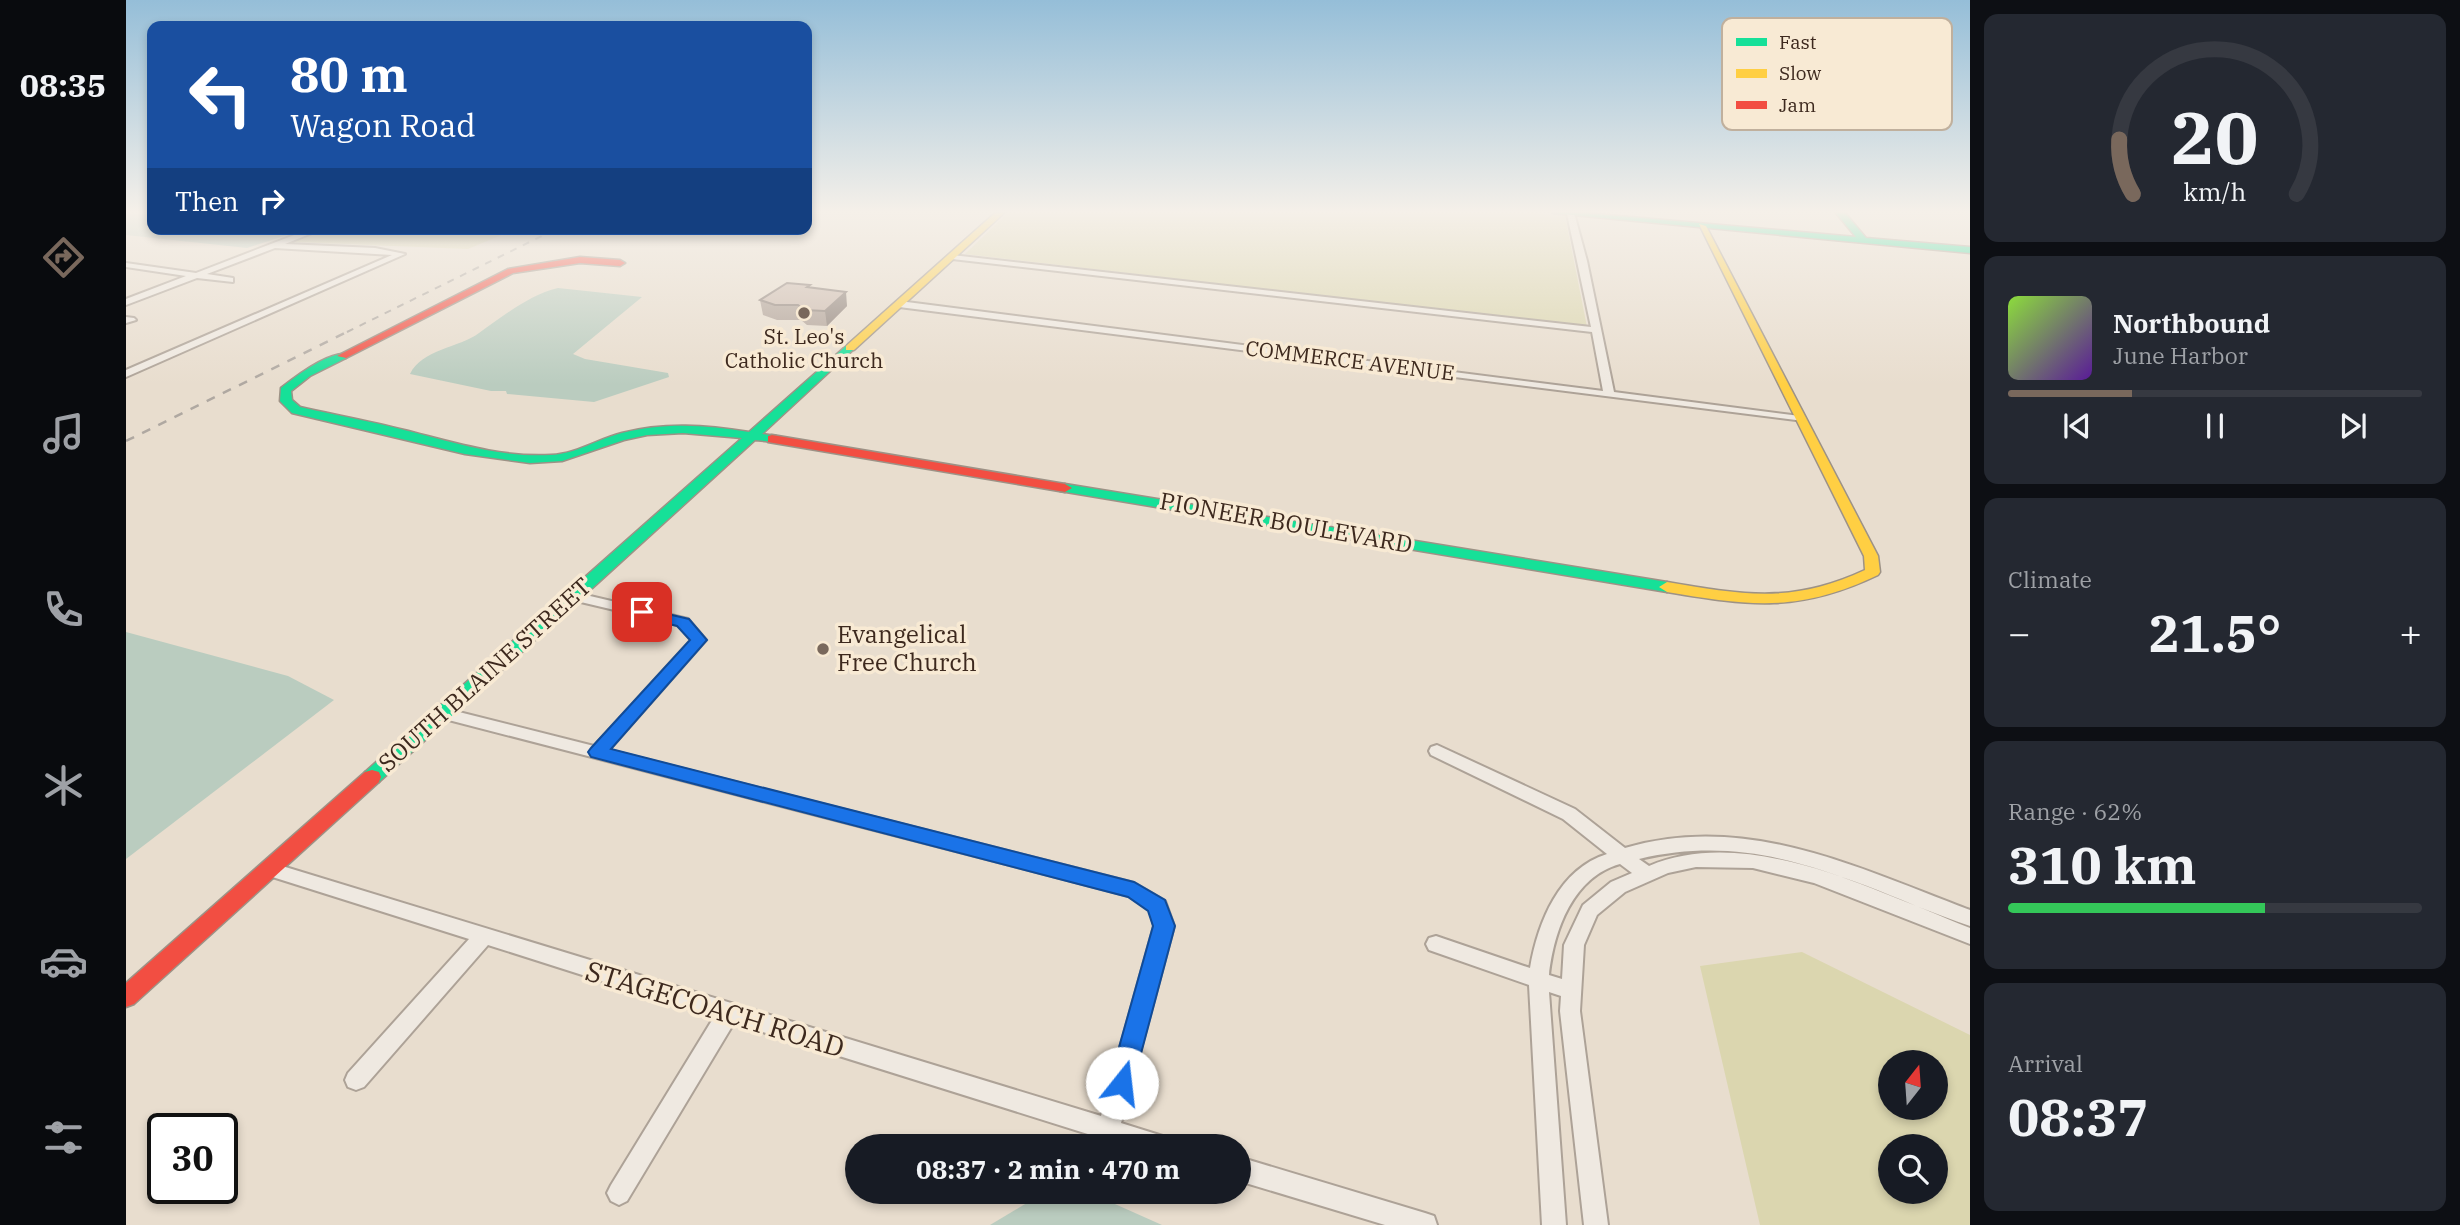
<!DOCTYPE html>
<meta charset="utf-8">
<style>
body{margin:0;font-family:"IBM Plex Serif",serif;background:#242831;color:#f1f3f6;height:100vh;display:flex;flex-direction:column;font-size:26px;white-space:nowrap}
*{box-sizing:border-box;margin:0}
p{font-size:23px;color:#9ea1a6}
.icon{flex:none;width:38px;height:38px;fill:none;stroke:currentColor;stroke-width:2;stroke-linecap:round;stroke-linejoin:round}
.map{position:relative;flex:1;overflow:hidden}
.side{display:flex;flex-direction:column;gap:14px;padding:14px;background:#0d0f14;width:490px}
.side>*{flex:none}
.hud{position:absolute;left:21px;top:21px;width:665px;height:214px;border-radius:14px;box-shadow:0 4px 10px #0003;background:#1a4fa0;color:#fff;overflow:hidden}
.needle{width:46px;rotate:17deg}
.fabs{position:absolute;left:1752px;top:1050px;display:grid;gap:14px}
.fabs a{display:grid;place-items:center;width:70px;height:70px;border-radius:50%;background:#171b24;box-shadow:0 4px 10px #0003;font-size:35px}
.speed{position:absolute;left:21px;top:1113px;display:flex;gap:14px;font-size:35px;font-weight:700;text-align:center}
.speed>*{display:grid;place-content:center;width:91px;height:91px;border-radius:50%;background:#171b24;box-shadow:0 4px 10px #0003;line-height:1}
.speed .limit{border:4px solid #111;border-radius:10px;background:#fff;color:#111}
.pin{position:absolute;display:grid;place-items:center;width:60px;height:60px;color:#fff;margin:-30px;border-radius:14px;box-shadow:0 4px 10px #0006}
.me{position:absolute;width:77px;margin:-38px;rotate:16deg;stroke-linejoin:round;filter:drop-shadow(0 0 5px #0008)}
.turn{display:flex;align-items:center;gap:24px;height:147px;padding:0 28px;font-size:32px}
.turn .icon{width:91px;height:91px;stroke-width:2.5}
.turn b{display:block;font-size:49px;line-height:60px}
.then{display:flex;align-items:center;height:66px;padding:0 28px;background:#0003;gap:14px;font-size:26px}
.big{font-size:52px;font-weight:700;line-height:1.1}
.side .tile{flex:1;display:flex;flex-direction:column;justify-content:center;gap:10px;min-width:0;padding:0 24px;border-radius:14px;background:#242831}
.side .dial{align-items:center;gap:0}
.dial svg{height:182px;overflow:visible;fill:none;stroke:#363941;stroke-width:7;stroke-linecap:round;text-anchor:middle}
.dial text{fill:#f1f3f6;stroke:none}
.song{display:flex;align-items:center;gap:21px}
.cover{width:84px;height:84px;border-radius:10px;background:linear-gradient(135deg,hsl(90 70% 55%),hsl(270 70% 35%))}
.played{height:7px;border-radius:4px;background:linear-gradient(90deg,#79685c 30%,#363941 30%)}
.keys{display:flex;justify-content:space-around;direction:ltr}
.heat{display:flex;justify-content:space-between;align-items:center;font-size:38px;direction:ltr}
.charge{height:10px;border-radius:5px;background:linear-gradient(90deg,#34c759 62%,#363941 0)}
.trip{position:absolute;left:719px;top:1134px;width:406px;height:70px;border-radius:35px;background:#171b24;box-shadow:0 4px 10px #0003;font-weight:700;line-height:70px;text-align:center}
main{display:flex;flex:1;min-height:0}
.dock{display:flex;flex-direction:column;width:126px;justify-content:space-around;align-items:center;background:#090b0e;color:#9ea1a6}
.dock .icon{width:49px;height:49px}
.dock .current{color:#79685c}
.dock b{font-size:32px;color:#f1f3f6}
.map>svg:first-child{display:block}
.green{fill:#dbd6af;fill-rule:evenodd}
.water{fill:#baccbf}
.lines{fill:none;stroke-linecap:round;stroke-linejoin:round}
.street-casing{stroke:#ada297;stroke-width:4}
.fast-casing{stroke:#9d9286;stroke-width:3}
.slow-casing{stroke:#9d9286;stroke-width:3}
.jam-casing{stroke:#9d9286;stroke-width:3}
.street{fill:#efe9e1;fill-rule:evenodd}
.fast{fill:#16e098;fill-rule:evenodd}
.slow{fill:#ffcf43;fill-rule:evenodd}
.jam{fill:#f24e42;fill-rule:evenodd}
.rail-far1{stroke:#afa8a1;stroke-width:2;stroke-dasharray:7 7;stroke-linecap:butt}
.rail{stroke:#afa8a1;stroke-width:2.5;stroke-dasharray:9 9;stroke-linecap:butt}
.wall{fill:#afa096}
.shaded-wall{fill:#8f827a}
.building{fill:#ccbaae;stroke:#8f827a;stroke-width:2}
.route{fill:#1a73e8;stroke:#114b97;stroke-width:2}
.poi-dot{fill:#79685c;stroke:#f8ead4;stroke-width:2.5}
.labels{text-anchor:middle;stroke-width:7;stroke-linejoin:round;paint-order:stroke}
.far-poi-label{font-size:21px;fill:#3d291e;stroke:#f8ead4}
.far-street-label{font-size:21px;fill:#3d291e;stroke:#f8ead4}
.street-label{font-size:24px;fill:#3d291e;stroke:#f8ead4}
.poi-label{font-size:24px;fill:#3d291e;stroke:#f8ead4;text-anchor:start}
.near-street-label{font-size:28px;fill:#3d291e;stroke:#f8ead4}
.key{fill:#f8ead4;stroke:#c0b09d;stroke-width:2}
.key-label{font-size:19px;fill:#3d291e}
</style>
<main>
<nav class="dock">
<b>08:35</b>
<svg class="icon current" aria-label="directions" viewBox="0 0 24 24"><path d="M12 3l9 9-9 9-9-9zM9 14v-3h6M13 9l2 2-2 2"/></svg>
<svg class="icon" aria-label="music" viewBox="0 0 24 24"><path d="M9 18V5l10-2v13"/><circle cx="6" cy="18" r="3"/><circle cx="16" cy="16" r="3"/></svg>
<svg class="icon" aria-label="phone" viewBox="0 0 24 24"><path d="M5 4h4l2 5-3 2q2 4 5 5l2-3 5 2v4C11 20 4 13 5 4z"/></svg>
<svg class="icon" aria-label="climate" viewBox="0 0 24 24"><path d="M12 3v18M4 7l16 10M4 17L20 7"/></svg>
<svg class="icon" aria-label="car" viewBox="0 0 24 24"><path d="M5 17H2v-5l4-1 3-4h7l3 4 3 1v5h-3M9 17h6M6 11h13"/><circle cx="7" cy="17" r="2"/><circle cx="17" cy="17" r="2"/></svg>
<svg class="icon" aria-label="filters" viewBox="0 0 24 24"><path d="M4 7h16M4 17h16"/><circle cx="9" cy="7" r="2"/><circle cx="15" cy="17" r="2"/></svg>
</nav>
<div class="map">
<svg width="1844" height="1225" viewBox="0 0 1844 1225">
<rect width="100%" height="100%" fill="#e8ddce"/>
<g class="green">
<path d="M882,213h525l32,3 22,111 -622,-73z"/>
<path d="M201,229h189l-48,20 -174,-7z"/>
<path d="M1676,952l168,83v190h-210l-60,-259zM1764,1062h46v46h-46zM1764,1146h46v46h-46z"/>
</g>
<g class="water">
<path d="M0,213l26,2v14h127l14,4 -46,15 -121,-13z"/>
<path d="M432,288l84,9 -69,57 12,5 83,14 1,4 -75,25 -87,-8 -1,-3h-15l-81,-17c12,-25 49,-26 69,-41 24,-17 50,-38 79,-45z"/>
<path d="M0,632l162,44 46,24 -208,159z"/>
<path d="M919,1192h43l74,33h-172z"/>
</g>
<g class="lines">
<defs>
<g id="street">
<path d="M1448,213l13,48 27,131 186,24 4,1v4l-905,-114 -4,-3 4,-3 704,90 -11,-59 -640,-73 -4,-2 4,-2 639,72 -24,-113z"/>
<path d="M184,229h12l-37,15 90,4 30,6 -279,123v-7l266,-115 -117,-7 -68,26 26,4v4l-36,-4 -71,27v-6l60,-23 -60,-9v-4l70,10z"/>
<path d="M0,317l8,1 2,2 -10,3z"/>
<path d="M447,592l115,27 18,21 -97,110 525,133 31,18 9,25 -53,197 48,15 3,8h-46l-392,-123 -107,178 -8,4 -8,-4 -4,-8 4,-8 103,-168 -226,-72 -124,142 -8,3 -8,-3 -3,-7 3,-7 121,-134 -206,-65 -3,-5 3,-5 6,-2 832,254 53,-190 -4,-16 -21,-14 -692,-179 -2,-4 2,-4 6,-1 151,38 97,-106 -13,-15 -110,-26 -2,-3 2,-3z"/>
<path d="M1311,745l138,64 50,39c122,-36 233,20 345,62v16c-116,-40 -203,-97 -331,-67l10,7c99,-42 227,25 321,62v16l-156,-61 -61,-15 -57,-1 -28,6 -43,19 -28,23 -13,30 -4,66 28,214h-24l-24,-214 1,-15 -12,-4 17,233h-24l-13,-240 -100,-35 -3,-6 3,-6 7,-2 94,32c8,-46 29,-99 77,-114l-44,-35 -132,-64 -2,-4 2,-4zM1494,864l12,9 -21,9 -28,23 -19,40 -2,34 -13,-4c5,-45 24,-98 71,-111z"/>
<path d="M1113,1157l186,56 9,3 3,9h-52l-146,-44z"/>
</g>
<g id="fast">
<path d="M1426,213h33l271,24 -20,-24h9l21,25 104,9v6z"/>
<path d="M720,346l9,2 -93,86 14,2v6l-21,-2 -376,342 -7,2 -7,-2 -2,-5 2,-5 377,-334 -59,-5 -36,2 -23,5 -62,21 -32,2 -65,-9 -173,-41 -12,-12 1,-13c15,-12 47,-36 65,-34v4l-36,18 -19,15 1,9 8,7c35,8 70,14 104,23 48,12 97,28 147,25 25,-1 47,-16 71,-22 42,-11 85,-8 127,-1z"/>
<path d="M939,484l602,98 8,5 -8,5 -607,-101v-6z"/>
</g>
<g id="slow">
<path d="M869,213h9l-150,137h-8v-4z"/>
<path d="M1573,224l7,2 172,330 2,16 -2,3c-79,38 -128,31 -211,17l-8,-5 8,-5c77,13 125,22 198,-12l-1,-14z"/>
</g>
<g id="jam">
<path d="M454,257l40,3 5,3 -5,3 -40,-3 -67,10 -167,85 -9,-2 171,-87z"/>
<path d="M646,435l293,49 7,4 -7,4 -297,-50v-6z"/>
<path d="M246,770l7,2 2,5 -2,5 -245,222 -8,3v-24l239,-211z"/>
</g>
</defs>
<use href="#street" class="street-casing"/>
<use href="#fast" class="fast-casing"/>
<use href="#slow" class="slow-casing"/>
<use href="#jam" class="jam-casing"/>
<use href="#street" class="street"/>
<use href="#fast" class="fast"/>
<use href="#slow" class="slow"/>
<use href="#jam" class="jam"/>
<path class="rail-far1" d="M221,332l209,-103"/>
<path class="rail" d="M0,441l225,-111"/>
</g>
<path class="wall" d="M684,287l37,19 -20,20 -20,-1 -6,-5h-24l-14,-5 -3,-15z"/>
<path class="shaded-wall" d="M720,292l1,14 -20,20 -2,-15z"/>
<path class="building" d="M661,283l23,2 -3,2 39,5 -21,19 -20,-1 -7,-5h-23l-15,-5z"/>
<linearGradient id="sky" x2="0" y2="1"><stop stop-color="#95bed8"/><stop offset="0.55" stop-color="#f5f0e9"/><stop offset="1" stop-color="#f5f0e9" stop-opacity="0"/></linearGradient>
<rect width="1844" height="385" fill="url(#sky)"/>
<path class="route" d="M516,608l47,11 18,21 -96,109 523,133 31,18 10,26 -44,165 -9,3 -9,-3 -4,-8 44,-157 -5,-15 -20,-14 -537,-140 -3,-5 3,-4 99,-108 -13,-14 -41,-10 -2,-4 2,-3z"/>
<g class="poi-dot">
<circle cx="678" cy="313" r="7"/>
<circle cx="697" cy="649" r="7"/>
</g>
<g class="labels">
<g class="far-poi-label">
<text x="678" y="344">St. Leo's<tspan x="678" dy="24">Catholic Church</tspan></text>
</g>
<g class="far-street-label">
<text transform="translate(1224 361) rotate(7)" y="7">COMMERCE AVENUE</text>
</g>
<g class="street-label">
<text transform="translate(1160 523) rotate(10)" y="8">PIONEER BOULEVARD</text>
<text transform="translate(359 675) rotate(-42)" y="8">SOUTH BLAINE STREET</text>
</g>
<g class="poi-label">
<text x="711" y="643">Evangelical<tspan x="711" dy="28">Free Church</tspan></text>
</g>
<g class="near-street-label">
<text transform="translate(589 1009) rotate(17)" y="10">STAGECOACH ROAD</text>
</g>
</g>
<rect x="1596" y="18" width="230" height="112" rx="10" class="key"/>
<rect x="1610" y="38" width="31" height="8" fill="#16e098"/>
<rect x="1610" y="69" width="31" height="9" fill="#ffcf43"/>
<rect x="1610" y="101" width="31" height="8" fill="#f24e42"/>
<g class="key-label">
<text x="1653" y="49">Fast</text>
<text x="1653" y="80">Slow</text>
<text x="1653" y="112">Jam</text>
</g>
</svg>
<div class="fabs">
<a><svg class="needle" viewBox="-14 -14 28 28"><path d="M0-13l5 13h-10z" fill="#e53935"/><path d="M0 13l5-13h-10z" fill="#9ea1a6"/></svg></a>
<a><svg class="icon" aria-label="search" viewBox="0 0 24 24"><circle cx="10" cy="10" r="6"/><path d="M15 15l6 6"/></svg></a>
</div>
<div class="speed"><div class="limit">30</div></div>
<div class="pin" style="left:516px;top:612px;background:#d93025"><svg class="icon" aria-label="arrive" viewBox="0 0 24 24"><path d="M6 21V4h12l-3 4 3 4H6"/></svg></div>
<svg class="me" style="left:996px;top:1083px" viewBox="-20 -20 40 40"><circle r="19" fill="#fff"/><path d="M0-13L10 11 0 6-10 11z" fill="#1a73e8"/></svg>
<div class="trip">08:37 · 2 min · 470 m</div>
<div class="hud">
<div class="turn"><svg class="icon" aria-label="left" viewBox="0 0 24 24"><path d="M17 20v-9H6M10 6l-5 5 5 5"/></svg><div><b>80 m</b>Wagon Road</div></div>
<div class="then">Then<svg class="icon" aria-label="right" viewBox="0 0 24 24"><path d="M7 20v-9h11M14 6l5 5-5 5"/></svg></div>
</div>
</div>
<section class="side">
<div class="tile dial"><svg viewBox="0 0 100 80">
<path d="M14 69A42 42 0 1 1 86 69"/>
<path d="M14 69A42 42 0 0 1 8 45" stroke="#79685c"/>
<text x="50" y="56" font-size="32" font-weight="700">20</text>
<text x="50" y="72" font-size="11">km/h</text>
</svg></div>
<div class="tile">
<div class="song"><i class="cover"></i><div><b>Northbound</b><p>June Harbor</p></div></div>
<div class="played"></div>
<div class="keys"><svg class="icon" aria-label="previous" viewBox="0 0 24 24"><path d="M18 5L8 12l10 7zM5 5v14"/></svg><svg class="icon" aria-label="pause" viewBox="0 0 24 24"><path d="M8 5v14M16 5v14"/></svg><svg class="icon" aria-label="next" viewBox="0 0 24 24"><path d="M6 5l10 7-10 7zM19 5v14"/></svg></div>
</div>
<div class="tile"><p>Climate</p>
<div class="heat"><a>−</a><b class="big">21.5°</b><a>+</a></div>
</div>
<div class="tile"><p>Range · 62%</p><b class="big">310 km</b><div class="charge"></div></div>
<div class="tile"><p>Arrival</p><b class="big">08:37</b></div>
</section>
</main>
